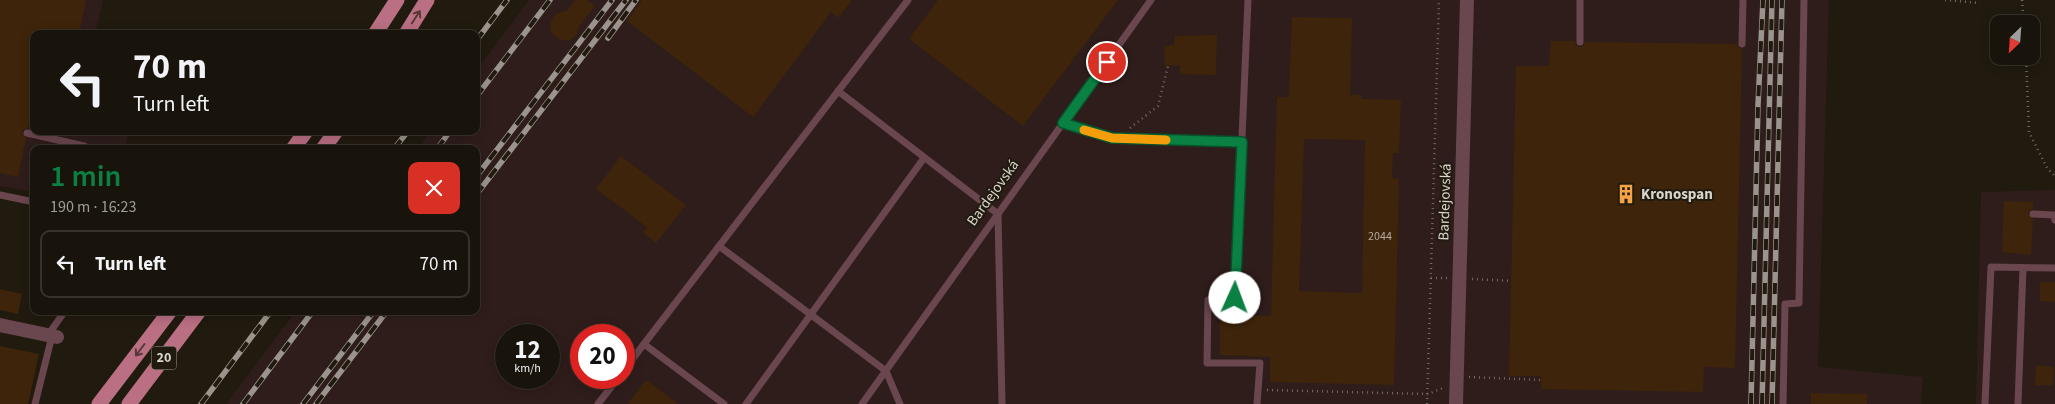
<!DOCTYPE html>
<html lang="en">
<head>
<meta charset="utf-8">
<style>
	body { margin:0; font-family:"Source Sans 3",sans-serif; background:#262119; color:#f1f3f6; height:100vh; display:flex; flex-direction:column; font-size:19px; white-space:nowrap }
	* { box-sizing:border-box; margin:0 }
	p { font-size:16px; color:#9f9e9d }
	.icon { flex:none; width:28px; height:28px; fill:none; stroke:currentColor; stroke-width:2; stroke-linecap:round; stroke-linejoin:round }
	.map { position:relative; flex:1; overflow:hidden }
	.panel { position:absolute; left:30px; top:145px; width:450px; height:170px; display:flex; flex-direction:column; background:#19140b; border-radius:10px; box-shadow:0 2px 12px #0003,0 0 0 1px #37332c }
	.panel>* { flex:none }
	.guide { position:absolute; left:30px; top:30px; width:450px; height:105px; border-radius:10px; box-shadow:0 2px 12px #0003,0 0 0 1px #37332c; background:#19140b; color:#f1f3f6; overflow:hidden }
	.needle { width:32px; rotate:205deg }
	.controls { position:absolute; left:1990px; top:15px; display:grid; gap:10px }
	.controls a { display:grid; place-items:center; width:50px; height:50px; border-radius:10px; background:#19140b; box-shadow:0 2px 12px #0003,0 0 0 1px #37332c; font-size:25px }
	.speed { position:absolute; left:495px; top:324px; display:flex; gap:10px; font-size:25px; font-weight:700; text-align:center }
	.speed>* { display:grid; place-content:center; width:65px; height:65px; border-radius:50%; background:#19140b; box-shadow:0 2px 12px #0003,0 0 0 1px #37332c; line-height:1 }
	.speed small { font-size:12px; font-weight:400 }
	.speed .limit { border:8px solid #d22; background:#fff; color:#111 }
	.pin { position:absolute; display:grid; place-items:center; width:42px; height:42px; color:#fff; margin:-21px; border:2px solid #fff; border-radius:50%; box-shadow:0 1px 5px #0007 }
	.me { position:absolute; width:55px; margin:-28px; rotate:2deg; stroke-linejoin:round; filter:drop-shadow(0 0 4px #0008) }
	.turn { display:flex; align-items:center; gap:18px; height:105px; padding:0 20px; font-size:22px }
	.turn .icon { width:65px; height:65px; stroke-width:2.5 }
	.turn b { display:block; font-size:35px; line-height:42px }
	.round { display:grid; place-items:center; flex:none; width:52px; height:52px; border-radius:10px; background:#262119 }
	.summary { display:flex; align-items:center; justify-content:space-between; height:85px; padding:0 20px }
	h1 { font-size:30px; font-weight:600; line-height:38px; color:#0b8043 }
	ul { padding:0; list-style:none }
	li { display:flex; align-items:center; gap:15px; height:68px; margin:0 10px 8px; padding:0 10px; border:2px solid #37332c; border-radius:10px }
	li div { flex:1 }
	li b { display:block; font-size:19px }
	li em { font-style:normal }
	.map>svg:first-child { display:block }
	.industrial { fill:#2f1d1b; fill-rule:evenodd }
	.building { fill:#3e240a; fill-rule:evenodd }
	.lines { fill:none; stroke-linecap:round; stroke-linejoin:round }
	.path { stroke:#706a61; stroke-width:2.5; stroke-dasharray:1 4; stroke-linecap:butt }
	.lane { stroke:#6a464f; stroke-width:7 }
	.street { stroke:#6a464f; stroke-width:14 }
	.primary { stroke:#ba6f83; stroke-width:15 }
	.rail-casing { stroke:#9a948c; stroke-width:5.5 }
	.rail { stroke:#211a0f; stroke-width:4; stroke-dasharray:11; stroke-linecap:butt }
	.oneway { stroke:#573838 }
	.route-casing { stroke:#07532c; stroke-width:12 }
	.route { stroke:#0b8043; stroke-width:9 }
	.slow { stroke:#f59e0b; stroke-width:9 }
	.labels { text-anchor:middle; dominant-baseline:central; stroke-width:4; stroke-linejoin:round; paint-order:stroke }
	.number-label { font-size:12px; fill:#b2a89c }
	.shield { fill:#211a0f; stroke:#a29c94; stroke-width:1 }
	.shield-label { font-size:14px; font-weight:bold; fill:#d9d4cd }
	.street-label { font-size:15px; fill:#d9d4cd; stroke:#211a0f }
	.poi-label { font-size:15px; font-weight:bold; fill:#d9d4cd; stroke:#211a0f; text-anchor:start }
</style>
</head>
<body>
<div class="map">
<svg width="2055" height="404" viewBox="0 0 2055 404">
	<rect width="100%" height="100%" fill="#211a0f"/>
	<g class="industrial">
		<polygon points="0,0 103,0 95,34 34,34 34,131 129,131 125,149 34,149 34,192 0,186"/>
		<path d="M 529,0 L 1829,0 L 1818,367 L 1923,377 L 1921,404 L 226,404 L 296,311 L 476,311 L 476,149 L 418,149 L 431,131 L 476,131 L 476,71 ZM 506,335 L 549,335 L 549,378 L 506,378 ZM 581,335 L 624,335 L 624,378 L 581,378 Z"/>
		<polygon points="2055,190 2055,404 1976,404 1981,192"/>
	</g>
	<g class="building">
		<polygon points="0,0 86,0 79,34 34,34 34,102 28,128 23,129 22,132 26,138 18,177 0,173"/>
		<polygon points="575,0 587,0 595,6 579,26 577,35 570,40 561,40 553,35 551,31 551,22 556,14 568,10"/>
		<polygon points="642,0 852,0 838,18 831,12 753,117 627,21"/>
		<polygon points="938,0 1118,0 1023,126 909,39"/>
		<path d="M 1292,17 L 1352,18 L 1350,95 L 1361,95 L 1361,99 L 1401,100 L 1399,153 L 1393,153 L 1392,178 L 1399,179 L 1394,385 L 1270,382 L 1270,357 L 1220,355 L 1220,315 L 1271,316 L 1277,97 L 1289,97 ZM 1304,139 L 1365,140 L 1362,293 L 1299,291 Z"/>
		<polygon points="1217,35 1216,75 1180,74 1180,65 1165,66 1164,46 1174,45 1175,36"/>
		<polygon points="1551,41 1575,41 1576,45 1580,47 1583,46 1585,42 1737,44 1739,48 1742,49 1735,368 1704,367 1703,392 1541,389 1541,376 1509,376 1516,66 1549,66"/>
		<polygon points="621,156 686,205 656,243 643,232 647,227 596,189"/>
		<polygon points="2004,201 2033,202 2033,209 2029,211 2028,214 2033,219 2031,255 2002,252"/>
		<polygon points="2040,282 2055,282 2055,302 2040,301"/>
		<polygon points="0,289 22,294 18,314 0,310"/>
		<polygon points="0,346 39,354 28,404 0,404"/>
		<polygon points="2036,365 2054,367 2053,385 2035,385"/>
		<polygon points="646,380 678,404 628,404"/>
		<polygon points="1811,393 1867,394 1867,404 1811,404"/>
	</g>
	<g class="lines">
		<g class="path">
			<polyline points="1945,0 1980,3"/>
			<polyline points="2022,0 2024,24"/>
			<polyline points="2026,56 2029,132 2047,168 2055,176"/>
			<polyline points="1130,128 1158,106 1168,66"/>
			<polyline points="1431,278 1447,278"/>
			<polyline points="1472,279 1511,281"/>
			<polyline points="1469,377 1541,380"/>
			<polyline points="1267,390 1428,394 1443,388"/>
			<polyline points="1427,404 1439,0"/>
		</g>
		<g class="lane">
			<polyline points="1248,0 1235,298 1208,300 1207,363 1260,363 1257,404"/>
			<polyline points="1580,0 1580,42"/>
			<polyline points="1742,44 1743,0"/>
			<polyline points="838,91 998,214 1002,404"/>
			<polyline points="1063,123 1112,138 1242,142"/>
			<polyline points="27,133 84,146 83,149"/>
			<polyline points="0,195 34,202"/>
			<polyline points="2033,214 2054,215 2055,220"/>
			<polyline points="719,246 886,371 900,404"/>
			<polyline points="48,335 65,311"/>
			<polyline points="644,344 724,404"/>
			<polyline points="624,370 908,0"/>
			<polyline points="35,404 52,336"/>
			<polyline points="598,404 618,378"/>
			<polyline points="746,404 924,158"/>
			<polyline points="862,404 1151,0"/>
			<polyline points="1783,404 1785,304 1799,303 1804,0"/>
			<polyline points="1985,404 1991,267 2055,268"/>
			<polyline points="2018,404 2023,268"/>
		</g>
		<g class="street">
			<polyline points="0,325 57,337"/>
			<polyline points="1456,404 1467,0"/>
		</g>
		<g class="primary">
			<polyline points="375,34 397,0"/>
			<polyline points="406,34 427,0"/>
			<polyline points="293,149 306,131"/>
			<polyline points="323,149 336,131"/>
			<polyline points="99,404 170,311"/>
			<polyline points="129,404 199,311"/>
		</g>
		<defs>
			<g id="rail">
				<polyline points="608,38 636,0"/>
				<polyline points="476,41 507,0"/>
				<polyline points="476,97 550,0"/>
				<polyline points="394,149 408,131"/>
				<polyline points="437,149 450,131"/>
				<polyline points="476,177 612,0"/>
				<polyline points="476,195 626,0"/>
				<polyline points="201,404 271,311"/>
				<polyline points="243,404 313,311"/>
				<polyline points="303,404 374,311"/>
				<polyline points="316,404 387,311"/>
				<polyline points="1751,404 1758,105 1763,0"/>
				<polyline points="1762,404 1772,0"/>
				<polyline points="1772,404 1782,0"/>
			</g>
		</defs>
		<use href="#rail" class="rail-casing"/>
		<use href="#rail" class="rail"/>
	</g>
	<defs><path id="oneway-shaft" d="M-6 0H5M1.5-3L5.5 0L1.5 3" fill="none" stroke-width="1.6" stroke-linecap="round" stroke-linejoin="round" transform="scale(1.25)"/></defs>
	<g class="oneway">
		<use href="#oneway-shaft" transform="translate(416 17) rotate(-57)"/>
		<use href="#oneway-shaft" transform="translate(140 350) rotate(127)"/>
	</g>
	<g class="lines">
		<defs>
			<polyline id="route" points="1107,62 1063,123 1112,138 1242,142 1235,298"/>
		</defs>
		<use href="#route" class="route-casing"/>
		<use href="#route" class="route"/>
		<polyline class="slow" points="1084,130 1112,138 1166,140"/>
	</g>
	<defs>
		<symbol id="building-bare" viewBox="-9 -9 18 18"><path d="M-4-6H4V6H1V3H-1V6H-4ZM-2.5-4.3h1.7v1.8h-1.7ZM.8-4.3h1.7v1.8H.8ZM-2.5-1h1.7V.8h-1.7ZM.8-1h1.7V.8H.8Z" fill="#f6a247" stroke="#211a0f" stroke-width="2.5" paint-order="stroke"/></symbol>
	</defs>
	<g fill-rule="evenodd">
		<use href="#building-bare" x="1612" y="180" width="28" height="28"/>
	</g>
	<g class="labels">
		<g class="number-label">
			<text x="1380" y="236">2044</text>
		</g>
		<rect class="shield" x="151.5" y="346.5" width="25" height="23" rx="4"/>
		<g class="shield-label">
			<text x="164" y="358">20</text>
		</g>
		<g class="street-label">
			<text transform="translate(993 193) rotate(-54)">Bardejovská</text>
			<text transform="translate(1445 202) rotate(-88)">Bardejovská</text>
		</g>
		<g class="poi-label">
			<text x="1641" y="194">Kronospan</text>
		</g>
	</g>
</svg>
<div class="controls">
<a><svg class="needle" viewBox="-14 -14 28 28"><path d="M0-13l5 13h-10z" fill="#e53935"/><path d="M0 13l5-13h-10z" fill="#9f9e9d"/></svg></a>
</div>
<div class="speed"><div>12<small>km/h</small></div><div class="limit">20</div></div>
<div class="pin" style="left:1107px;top:62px;background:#d93025"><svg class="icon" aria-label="arrive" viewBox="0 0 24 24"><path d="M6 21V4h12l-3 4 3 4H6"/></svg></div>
<svg class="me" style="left:1235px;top:298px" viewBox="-20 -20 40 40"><circle r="19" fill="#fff"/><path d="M0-13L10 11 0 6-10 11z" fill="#0b8043"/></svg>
<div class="guide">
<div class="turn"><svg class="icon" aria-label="left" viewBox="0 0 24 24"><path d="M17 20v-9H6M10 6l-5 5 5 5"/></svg><div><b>70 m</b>Turn left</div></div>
</div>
<section class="panel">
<div class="summary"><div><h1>1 min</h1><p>190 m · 16:23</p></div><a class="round" style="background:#d93025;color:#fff"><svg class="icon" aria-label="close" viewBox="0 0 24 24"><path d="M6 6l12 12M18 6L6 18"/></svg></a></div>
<ul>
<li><svg class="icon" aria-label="left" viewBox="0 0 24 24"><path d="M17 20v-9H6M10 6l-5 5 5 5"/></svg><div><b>Turn left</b></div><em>70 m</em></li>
</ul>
</section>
</div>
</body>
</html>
